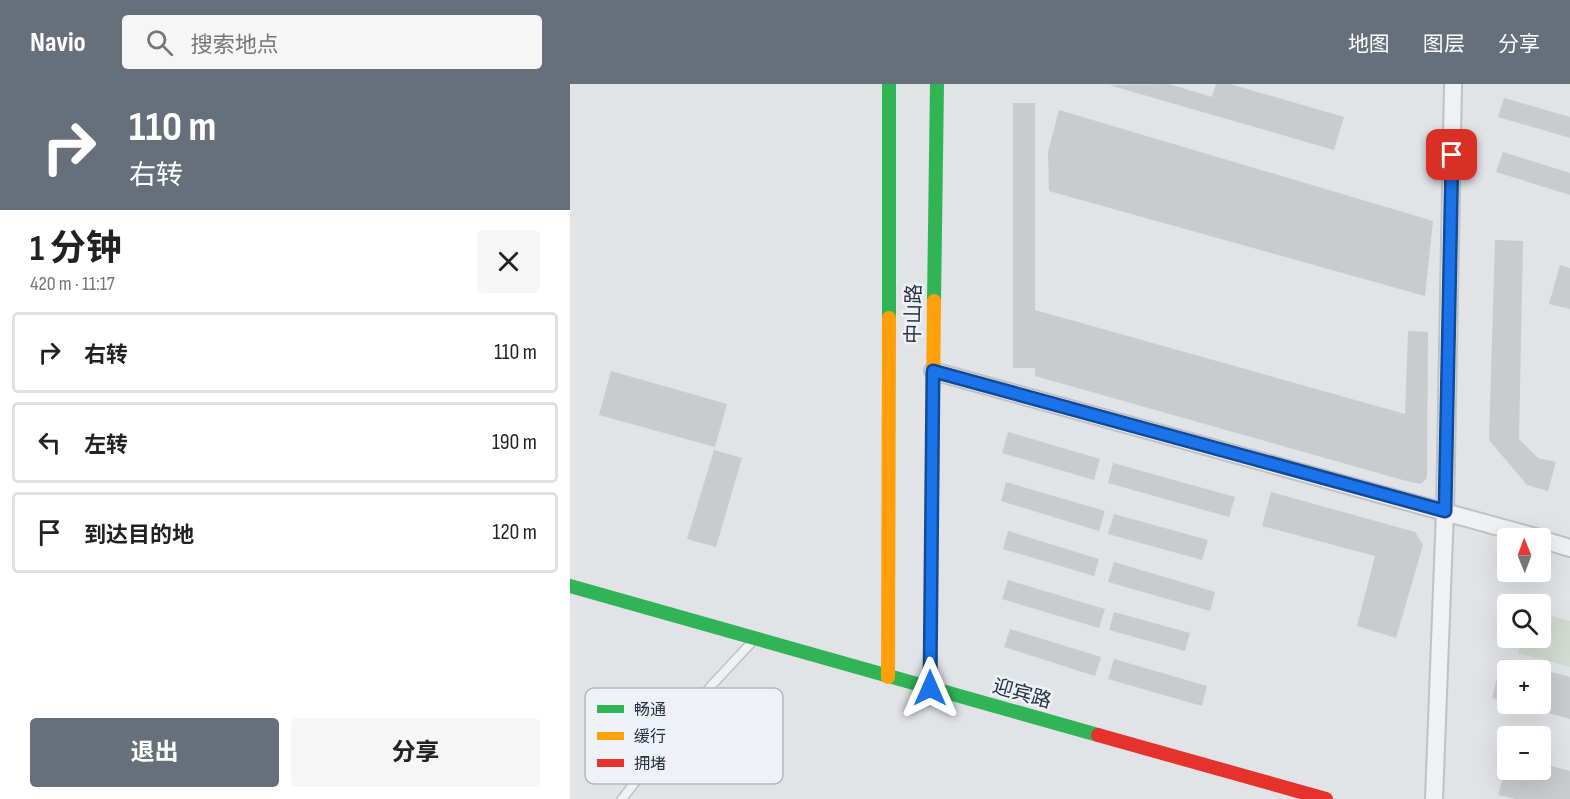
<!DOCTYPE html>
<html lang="zh">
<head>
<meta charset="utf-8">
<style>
	body { margin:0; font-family:"Sofia Sans Condensed","Noto Sans SC",sans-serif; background:#f6f6f6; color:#222; height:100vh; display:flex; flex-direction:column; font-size:22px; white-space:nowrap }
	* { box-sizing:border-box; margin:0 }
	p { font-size:20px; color:#767676 }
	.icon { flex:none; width:33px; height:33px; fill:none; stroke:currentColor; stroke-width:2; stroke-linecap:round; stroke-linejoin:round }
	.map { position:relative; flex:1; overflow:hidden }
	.panel { display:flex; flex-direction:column; background:#fff; width:570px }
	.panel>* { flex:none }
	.banner { background:#676f7b; color:#fff; overflow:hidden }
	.needle { width:39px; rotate:359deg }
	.tools { position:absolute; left:927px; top:444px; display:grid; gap:12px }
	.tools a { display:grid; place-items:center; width:54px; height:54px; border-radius:6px; background:#fff; box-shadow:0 6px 24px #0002; font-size:30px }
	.pin { position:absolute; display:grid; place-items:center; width:51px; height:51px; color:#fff; margin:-26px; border-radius:12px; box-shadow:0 3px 9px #0006 }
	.me { position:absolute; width:66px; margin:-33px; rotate:0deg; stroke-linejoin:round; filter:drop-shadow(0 0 4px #0008) }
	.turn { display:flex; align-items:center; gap:21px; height:126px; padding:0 30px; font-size:27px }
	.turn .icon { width:78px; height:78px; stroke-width:2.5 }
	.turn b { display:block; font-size:42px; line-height:51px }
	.round { display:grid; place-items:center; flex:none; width:63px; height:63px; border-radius:6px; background:#f6f6f6 }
	.headline { display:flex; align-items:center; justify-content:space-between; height:102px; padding:0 30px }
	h1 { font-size:36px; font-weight:700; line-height:45px }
	.cta { display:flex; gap:12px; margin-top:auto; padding:12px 30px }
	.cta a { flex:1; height:69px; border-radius:6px; background:#676f7b; color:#fff; font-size:24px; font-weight:700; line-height:69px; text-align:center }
	.cta a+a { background:#f6f6f6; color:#222 }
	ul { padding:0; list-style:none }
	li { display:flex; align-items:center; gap:18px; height:81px; margin:0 12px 9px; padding:0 18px; border:3px solid #e0e0e0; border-radius:6px }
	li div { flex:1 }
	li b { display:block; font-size:22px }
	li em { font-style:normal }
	header { display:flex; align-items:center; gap:36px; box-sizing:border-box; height:84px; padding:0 30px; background:#676f7b; color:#fff }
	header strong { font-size:28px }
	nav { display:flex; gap:33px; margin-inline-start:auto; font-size:21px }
	.search { width:420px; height:54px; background:#f6f6f6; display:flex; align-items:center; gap:15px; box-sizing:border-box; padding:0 21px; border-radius:6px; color:#767676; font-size:22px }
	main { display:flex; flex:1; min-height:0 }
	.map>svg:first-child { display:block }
	.green { fill:#d2dad1 }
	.building { fill:#c9cbce }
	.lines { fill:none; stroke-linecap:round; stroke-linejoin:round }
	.lane-casing { stroke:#bfc1c4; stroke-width:11 }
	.street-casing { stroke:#bfc1c4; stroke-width:20 }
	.lane { stroke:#f0f1f3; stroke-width:8 }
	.street { stroke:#f0f1f3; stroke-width:16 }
	.fast { stroke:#30b455; stroke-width:14 }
	.slow { stroke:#ff9f0a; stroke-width:14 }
	.jam { stroke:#e5322d; stroke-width:14 }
	.route-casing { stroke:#114b97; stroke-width:15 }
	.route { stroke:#1a73e8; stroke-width:10 }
	.labels { text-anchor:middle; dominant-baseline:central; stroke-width:5; stroke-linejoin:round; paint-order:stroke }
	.street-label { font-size:20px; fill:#263141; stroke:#eef2f6 }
	.key { fill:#eef2f6; stroke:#b2b8c0; stroke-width:1.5 }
	.key-label { font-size:16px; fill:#263141 }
</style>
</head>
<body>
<header>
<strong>Navio</strong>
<div class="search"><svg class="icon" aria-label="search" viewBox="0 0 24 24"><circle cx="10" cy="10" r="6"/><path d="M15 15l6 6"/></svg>搜索地点</div>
<nav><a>地图</a><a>图层</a><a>分享</a></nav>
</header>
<main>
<section class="panel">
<div class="banner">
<div class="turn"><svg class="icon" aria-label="right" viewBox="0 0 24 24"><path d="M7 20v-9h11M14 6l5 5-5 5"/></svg><div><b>110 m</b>右转</div></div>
</div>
<div class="headline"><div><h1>1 分钟</h1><p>420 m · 11:17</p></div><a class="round"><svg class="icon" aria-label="close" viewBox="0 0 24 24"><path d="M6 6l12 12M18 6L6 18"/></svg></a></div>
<ul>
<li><svg class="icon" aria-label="right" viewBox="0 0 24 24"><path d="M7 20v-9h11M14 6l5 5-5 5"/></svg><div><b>右转</b></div><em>110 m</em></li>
<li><svg class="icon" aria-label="left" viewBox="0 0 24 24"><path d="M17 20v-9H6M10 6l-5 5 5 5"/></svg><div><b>左转</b></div><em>190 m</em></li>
<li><svg class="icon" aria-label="arrive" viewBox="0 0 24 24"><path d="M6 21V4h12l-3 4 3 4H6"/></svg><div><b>到达目的地</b></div><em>120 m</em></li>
</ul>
<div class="cta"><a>退出</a><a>分享</a></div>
</section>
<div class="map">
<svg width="1000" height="715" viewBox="0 0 1000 715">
	<rect width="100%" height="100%" fill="#e1e3e6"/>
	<polygon class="green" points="971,529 1000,537 1000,583 948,569 953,554 970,554"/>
	<g class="building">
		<polygon points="599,0 642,13 646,0 660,0 774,33 764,66 539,1"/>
		<polygon points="934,14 1000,33 1000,54 928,33"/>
		<polygon points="443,19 465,19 465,226 835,330 838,247 858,248 857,394 851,400 840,398 465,292 465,284 443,284"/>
		<polygon points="489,26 863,137 855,212 479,107 478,68"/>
		<polygon points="933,68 1000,89 1000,111 926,88"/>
		<polygon points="925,156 953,157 949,355 968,374 986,378 978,407 957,401 919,356"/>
		<polygon points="990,181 1000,184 1000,225 979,220"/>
		<polygon points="41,287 157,320 145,363 29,331"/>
		<polygon points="438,348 530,375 524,396 432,369"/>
		<polygon points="144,366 172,374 146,463 117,455"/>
		<polygon points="543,379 665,413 659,433 538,399"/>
		<polygon points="436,398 535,427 529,447 431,417"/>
		<polygon points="701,408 845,448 853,461 826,554 787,542 805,472 692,442"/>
		<polygon points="544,430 638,456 632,476 538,450"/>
		<polygon points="438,447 529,475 524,492 433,465"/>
		<polygon points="544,478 645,508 640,527 538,498"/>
		<polygon points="438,496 535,525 529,544 432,515"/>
		<polygon points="544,528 620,549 615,567 539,546"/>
		<polygon points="440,545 531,573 525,592 434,563"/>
		<polygon points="544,575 637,602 632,622 538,595"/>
		<polygon points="932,575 1000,593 1000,635 946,620 970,620 970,586 938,586 938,618 922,614"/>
		<polygon points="937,678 938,686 970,686 970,679 1000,687 1000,715 945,715 928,711"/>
	</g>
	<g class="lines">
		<defs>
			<polyline id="lane" points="52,715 141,602 182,558"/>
			<g id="street">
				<polyline points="363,287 969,454"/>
				<polyline points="970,455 1000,464"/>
				<polyline points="864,715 875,427 883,0"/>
			</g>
		</defs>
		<use href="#lane" class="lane-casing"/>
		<use href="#street" class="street-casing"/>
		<use href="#lane" class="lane"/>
		<use href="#street" class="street"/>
		<g class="fast">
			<polyline points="364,217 367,0"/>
			<polyline points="319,234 319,0"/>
			<polyline points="0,502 528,651"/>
		</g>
		<g class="slow">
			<polyline points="318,593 319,234"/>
			<polyline points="360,604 364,217"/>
		</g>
		<polyline class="jam" points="528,651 756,715"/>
	</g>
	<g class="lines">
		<defs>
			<polyline id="route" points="360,604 363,287 875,427 882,71"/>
		</defs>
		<use href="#route" class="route-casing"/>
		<use href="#route" class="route"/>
	</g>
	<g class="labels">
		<g class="street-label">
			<text transform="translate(344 230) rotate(-89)">中山路</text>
			<text transform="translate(452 610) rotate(16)">迎宾路</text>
		</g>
	</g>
	<rect x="15" y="604" width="198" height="96" rx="9" class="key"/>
	<rect x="27" y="621" width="27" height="8" fill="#30b455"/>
	<rect x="27" y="648" width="27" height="8" fill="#ff9f0a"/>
	<rect x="27" y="675" width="27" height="8" fill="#e5322d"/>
	<g class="key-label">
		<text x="64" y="631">畅通</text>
		<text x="64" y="658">缓行</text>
		<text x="64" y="685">拥堵</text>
	</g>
</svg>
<div class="tools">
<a><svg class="needle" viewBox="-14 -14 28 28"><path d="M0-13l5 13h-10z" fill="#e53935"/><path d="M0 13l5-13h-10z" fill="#767676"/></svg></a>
<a><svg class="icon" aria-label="search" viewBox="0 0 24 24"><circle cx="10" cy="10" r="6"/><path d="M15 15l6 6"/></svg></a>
<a>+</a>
<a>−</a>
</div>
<div class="pin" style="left:882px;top:71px;background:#d93025"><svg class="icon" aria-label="arrive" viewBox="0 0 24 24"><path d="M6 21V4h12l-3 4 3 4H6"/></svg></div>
<svg class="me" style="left:360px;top:604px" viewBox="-20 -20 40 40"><path d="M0-17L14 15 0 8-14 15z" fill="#1a73e8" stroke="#fff" stroke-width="4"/></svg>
</div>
</main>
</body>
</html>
